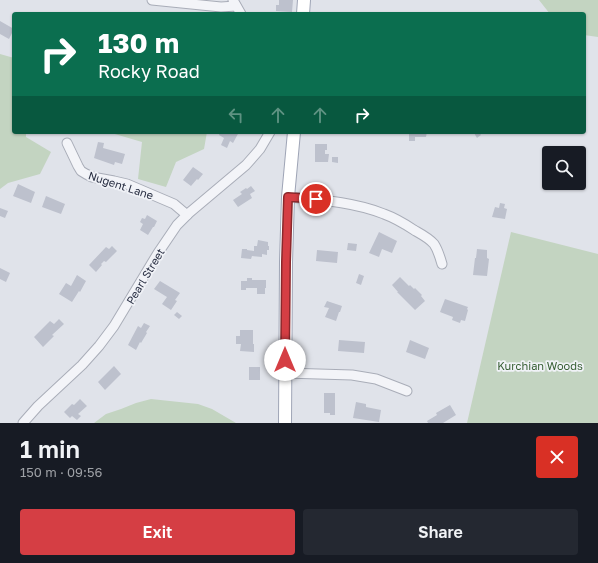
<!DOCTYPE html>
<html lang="en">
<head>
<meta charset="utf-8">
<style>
	body { margin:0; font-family:"Golos Text",sans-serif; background:#242831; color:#f1f3f6; height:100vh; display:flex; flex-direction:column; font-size:15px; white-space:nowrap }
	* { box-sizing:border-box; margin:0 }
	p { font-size:13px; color:#9ea1a6 }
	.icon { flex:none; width:22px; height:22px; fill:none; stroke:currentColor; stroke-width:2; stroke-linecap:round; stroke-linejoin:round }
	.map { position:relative; height:423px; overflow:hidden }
	.panel { display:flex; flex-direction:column; background:#171b24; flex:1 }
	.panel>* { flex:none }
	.top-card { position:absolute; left:12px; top:12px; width:574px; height:122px; border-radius:4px; box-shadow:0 1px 3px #0004; background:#0b6e4f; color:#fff; overflow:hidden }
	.buttons { position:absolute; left:542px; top:146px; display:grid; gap:8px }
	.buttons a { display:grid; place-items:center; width:44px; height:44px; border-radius:4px; background:#171b24; box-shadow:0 1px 3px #0004; font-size:20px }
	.pin { position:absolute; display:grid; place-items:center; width:34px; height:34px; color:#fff; margin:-17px; border:2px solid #fff; border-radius:50%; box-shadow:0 1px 4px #0007 }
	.me { position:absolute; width:44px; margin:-22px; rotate:0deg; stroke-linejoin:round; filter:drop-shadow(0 0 3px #0008) }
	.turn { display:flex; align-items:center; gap:14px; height:84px; padding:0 20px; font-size:18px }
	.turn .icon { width:52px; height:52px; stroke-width:2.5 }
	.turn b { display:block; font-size:28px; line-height:34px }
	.lanes { display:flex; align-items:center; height:38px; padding:0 20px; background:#0003; justify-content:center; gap:20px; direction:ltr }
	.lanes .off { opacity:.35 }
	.round { display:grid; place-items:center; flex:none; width:42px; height:42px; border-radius:4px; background:#242831 }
	.overview { display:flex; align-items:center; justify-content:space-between; height:68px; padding:0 20px }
	h1 { font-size:24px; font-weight:600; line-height:30px }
	.button { display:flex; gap:8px; margin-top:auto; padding:8px 20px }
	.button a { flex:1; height:46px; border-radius:4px; background:#d53e44; color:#fff; font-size:16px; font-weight:600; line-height:46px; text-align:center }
	.button a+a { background:#242831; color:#f1f3f6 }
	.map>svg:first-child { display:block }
	.green { fill:#c3d4c1 }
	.building { fill:#bdc1cd }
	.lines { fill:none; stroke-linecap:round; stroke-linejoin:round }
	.minor-casing { stroke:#a9adb8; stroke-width:11 }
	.major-casing { stroke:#9fa5b6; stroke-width:14 }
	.minor { stroke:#f3f4f8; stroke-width:9 }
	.major { stroke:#fff; stroke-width:12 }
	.route-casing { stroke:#8a282c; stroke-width:10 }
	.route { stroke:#d53e44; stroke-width:7 }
	.labels { text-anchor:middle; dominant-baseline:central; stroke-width:3.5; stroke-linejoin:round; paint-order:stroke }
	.street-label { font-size:11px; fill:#282e42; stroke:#f0f2f7 }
	.park-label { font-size:11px; fill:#375f34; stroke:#f0f2f7 }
</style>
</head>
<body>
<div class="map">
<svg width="598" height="423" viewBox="0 0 598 423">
	<rect width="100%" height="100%" fill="#e0e3ea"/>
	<g class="green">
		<polygon points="539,0 598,0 598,37 584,35 584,14 550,14"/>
		<polygon points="0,54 14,58 14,132 26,132 26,137 51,152 40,174 8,183 0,189"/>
		<polygon points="108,132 207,132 204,149 176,162 166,187 138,179 142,142"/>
		<polygon points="511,232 598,254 598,423 467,423"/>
		<polygon points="151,399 198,404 212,409 236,423 94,423 106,414 121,409 136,403"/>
	</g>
	<g class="building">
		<polygon points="279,0 293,0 292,12 276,11 276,5 279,5"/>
		<polygon points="0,21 14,29 9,39 0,34"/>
		<polygon points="220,132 239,132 233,143 230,141 227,148 221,145 224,138 219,135"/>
		<polygon points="409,132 427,132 426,137 415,137 415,141 409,141"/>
		<polygon points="475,132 479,132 481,135 477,138 474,133"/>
		<polygon points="98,142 104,143 103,148 125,154 122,164 115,162 114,165 94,158"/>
		<polygon points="315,144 327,144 327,150 325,150 325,154 329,154 328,162 315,162"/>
		<polygon points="332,157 338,157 338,163 332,162"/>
		<polygon points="193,167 203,174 198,180 197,179 191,186 183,180"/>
		<polygon points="18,184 35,192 31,203 13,196"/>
		<polygon points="251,186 255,191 250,194 252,198 238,207 233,200 242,194 240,192 246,188 247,189"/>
		<polygon points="46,196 65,204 61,214 42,207"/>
		<polygon points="500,203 505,204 504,208 507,209 505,219 492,217 495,207 499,208"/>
		<polygon points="0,208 8,211 5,218 0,216"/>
		<polygon points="147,215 157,221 154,227 153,227 148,235 140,230 143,224 140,222 142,218 145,219"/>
		<polygon points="379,232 397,241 392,253 382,249 379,257 369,253"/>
		<polygon points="258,240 268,242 268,246 269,246 269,250 267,250 267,255 262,254 262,257 252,256 251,259 241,258 242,249 247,249 247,250 254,251 254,246 257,246"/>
		<polygon points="348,243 357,244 356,251 347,250"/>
		<polygon points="112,246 117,251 106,262 104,261 101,264 102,265 96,272 89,265 106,247 109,249"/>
		<polygon points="477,249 487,250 487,258 489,259 487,276 473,275 475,258 476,258"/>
		<polygon points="317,250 338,252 337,263 316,261"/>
		<polygon points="0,268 10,273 6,282 0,279"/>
		<polygon points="359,274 364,276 361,285 356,283"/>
		<polygon points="77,275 86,281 80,292 79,291 72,302 59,294 66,283 71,286"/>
		<polygon points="400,277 409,286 410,285 414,289 415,288 422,295 421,296 425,301 415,310 397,292 398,292 392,285"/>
		<polygon points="247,278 252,278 252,280 266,280 266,288 265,288 265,294 257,294 257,288 246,288 246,290 241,290 241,281 247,281"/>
		<polygon points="160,281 180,293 175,300 177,301 171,310 162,304 167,297 154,289"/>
		<polygon points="445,299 468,307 467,309 468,310 465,321 461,320 460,323 452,320 453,317 440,312"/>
		<polygon points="327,301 342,306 340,312 339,312 336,321 325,317 329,308 324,307"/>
		<polygon points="177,312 182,316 179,319 174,315"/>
		<polygon points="59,319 64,324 52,335 54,336 43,347 34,337 50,321 54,324"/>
		<polygon points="144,323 150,326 146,332 147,333 141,343 140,342 136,350 128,345 138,326 141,328"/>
		<polygon points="240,330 253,330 253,344 254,344 254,352 240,351 241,344 236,344 236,336 240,336"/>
		<polygon points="339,340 365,342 364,353 338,351"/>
		<polygon points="410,340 429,348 425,359 406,352"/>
		<polygon points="114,366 121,374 105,390 98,382"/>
		<rect x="249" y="367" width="11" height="13"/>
		<polygon points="324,393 335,393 335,415 330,415 330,413 324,413"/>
		<polygon points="80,399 87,406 78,414 81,416 77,420 72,416 70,418 64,412 72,404 74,405"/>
		<polygon points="356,402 366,404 366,407 381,410 379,422 353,418"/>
		<polygon points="450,405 456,415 443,423 428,423 427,421 437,415 436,413"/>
	</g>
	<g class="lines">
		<defs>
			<g id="minor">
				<polyline points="152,0 221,7 236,6"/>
				<polyline points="233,0 241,14"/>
				<polyline points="67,143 78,166 81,171 86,174 92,177 114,181 127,184 174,204 187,215"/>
				<path d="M 288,197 C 321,200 354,202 384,214 C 395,218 405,224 414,230 C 421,234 429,238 434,244 C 438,250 440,257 442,264"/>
				<polyline points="285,373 352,375 376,379 407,391"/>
				<polyline points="23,423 38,406 82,365 99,346 114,326 158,253 177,225 189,213 246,165 260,149 270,132"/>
			</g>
			<g id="major">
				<polyline points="303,14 304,0"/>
				<polyline points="285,423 286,262 288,197 294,132"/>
			</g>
		</defs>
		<use href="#minor" class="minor-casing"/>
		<use href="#major" class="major-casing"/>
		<use href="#minor" class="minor"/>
		<use href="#major" class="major"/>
	</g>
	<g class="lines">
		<defs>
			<polyline id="route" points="285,360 286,262 288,197 316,199"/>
		</defs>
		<use href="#route" class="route-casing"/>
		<use href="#route" class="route"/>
	</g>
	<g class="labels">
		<g class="street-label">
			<text transform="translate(121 185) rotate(18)">Nugent Lane</text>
			<text transform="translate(145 276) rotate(-59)">Pearl Street</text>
		</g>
		<g class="park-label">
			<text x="540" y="365">Kurchian Woods</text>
		</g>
	</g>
</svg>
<div class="buttons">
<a><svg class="icon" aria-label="search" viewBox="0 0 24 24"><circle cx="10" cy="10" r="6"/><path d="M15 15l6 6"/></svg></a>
</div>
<div class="pin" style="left:316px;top:199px;background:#d93025"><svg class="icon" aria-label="arrive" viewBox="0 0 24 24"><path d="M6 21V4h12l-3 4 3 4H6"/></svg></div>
<svg class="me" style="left:285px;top:360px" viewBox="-20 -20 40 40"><circle r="19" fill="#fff"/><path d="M0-13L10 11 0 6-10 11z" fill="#d53e44"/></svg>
<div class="top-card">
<div class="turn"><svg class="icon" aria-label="right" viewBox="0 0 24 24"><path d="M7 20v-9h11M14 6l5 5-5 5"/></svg><div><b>130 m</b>Rocky Road</div></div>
<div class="lanes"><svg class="icon off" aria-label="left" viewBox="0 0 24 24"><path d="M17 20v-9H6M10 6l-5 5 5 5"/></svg><svg class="icon off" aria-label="ahead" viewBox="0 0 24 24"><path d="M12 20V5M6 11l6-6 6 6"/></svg><svg class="icon off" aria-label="ahead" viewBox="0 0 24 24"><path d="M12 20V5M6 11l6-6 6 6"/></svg><svg class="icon" aria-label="right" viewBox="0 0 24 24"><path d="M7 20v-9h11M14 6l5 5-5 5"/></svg></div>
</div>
</div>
<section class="panel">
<div class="overview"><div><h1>1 min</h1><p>150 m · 09:56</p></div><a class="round" style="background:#d93025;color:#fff"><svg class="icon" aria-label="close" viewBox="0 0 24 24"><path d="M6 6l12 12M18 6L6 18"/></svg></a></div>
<div class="button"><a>Exit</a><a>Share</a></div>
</section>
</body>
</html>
